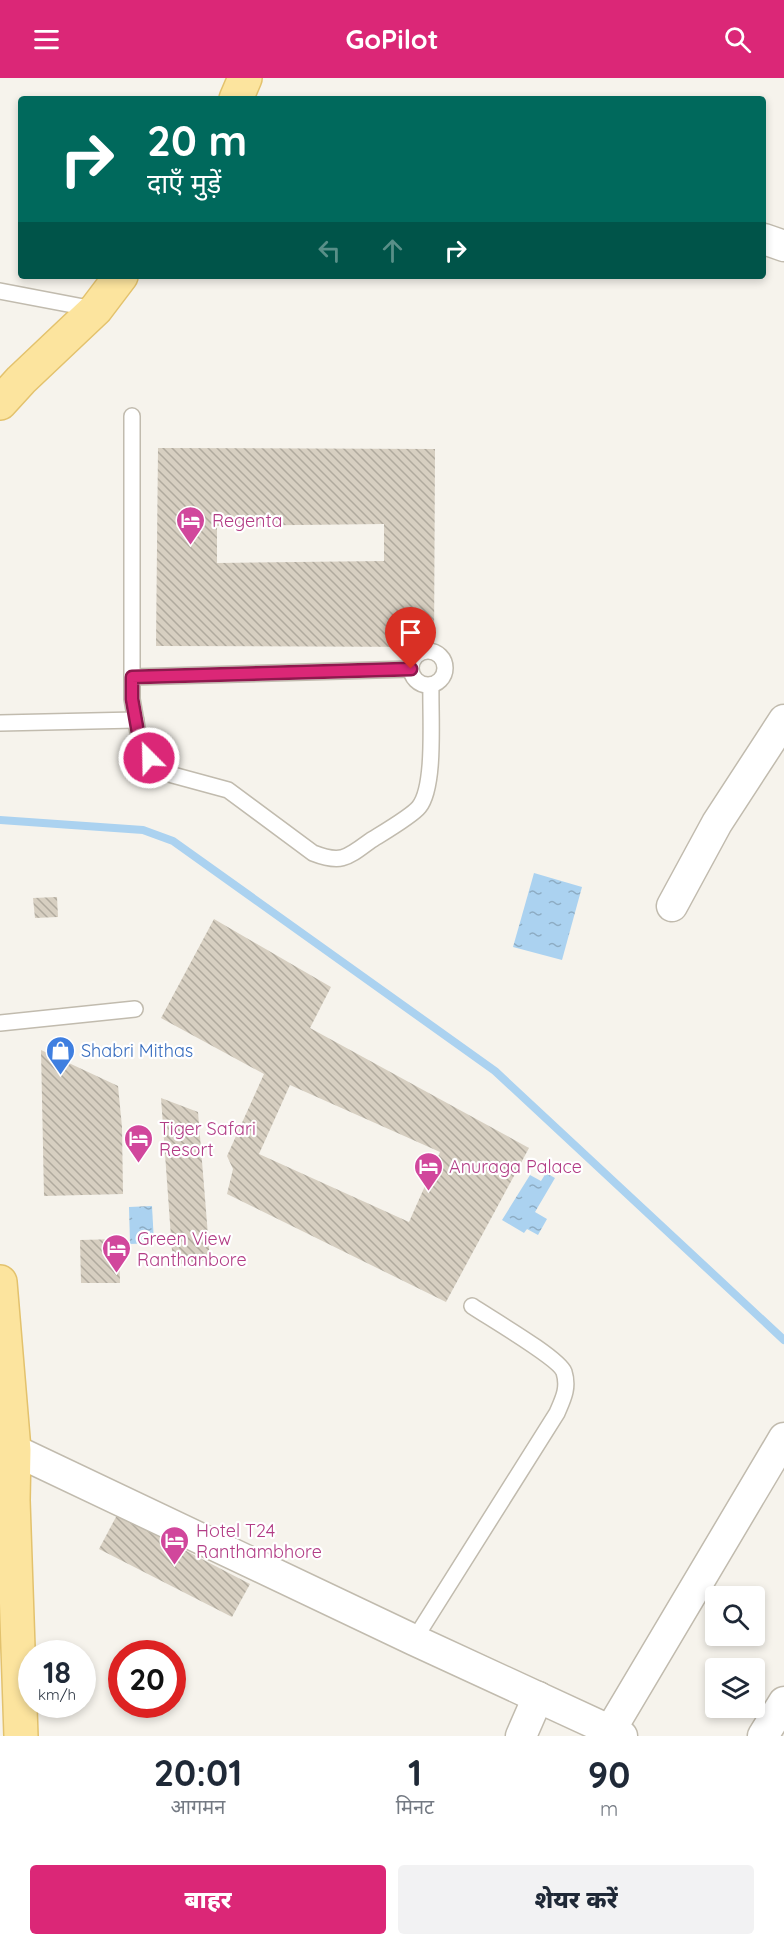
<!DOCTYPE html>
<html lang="hi">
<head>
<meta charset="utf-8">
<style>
	body { margin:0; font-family:Quicksand,"Noto Sans Devanagari",sans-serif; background:#f2f2f3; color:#1f2937; height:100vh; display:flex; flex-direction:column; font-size:22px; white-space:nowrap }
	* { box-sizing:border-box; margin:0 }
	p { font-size:20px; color:#747a83 }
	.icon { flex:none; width:33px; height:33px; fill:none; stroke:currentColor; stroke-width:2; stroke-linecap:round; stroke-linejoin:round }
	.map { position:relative; height:1658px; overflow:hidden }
	.panel { display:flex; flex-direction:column; background:#fff; flex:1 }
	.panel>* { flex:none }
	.guide { position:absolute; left:18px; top:18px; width:748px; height:183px; border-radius:6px; box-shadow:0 3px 9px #0003; background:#00695c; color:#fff; overflow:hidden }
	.controls { position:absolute; left:705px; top:1508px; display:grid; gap:12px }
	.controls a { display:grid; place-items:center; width:60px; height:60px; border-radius:6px; background:#fff; box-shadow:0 3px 9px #0003; font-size:30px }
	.speed { position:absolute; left:18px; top:1562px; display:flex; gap:12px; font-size:30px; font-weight:700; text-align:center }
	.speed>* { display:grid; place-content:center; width:78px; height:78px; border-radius:50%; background:#fff; box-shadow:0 3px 9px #0003; line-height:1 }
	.speed small { font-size:15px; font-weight:400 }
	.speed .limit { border:9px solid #d22; background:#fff; color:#111 }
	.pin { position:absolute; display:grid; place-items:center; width:51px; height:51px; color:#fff; margin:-62px -26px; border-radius:50% 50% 50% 0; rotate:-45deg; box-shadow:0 0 6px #0007 }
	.pin .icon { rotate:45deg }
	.me { position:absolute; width:66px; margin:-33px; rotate:337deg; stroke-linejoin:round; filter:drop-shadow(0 0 4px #0008) }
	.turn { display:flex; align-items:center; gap:21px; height:126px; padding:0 30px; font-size:27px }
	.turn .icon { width:78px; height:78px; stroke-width:2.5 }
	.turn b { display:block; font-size:42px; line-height:51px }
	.lanes { display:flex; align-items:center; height:57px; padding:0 30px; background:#0003; justify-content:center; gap:30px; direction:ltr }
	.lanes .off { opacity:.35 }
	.eta { display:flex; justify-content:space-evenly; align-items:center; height:102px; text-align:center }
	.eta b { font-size:36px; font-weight:800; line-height:42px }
	.cta { display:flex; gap:12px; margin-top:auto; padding:12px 30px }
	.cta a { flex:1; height:69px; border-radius:6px; background:#db2777; color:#fff; font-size:24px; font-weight:800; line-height:69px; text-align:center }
	.cta a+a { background:#f2f2f3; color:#1f2937 }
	header { display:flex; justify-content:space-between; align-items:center; height:78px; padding:0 30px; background:#db2777; color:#fff; font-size:27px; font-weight:800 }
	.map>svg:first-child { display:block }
	.water { fill:url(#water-ripples) }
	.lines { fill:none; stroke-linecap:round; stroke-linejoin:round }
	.stream { stroke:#abd2f0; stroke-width:8 }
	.building { fill:url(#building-back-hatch); fill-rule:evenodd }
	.lane-casing { stroke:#c1bbae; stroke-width:18 }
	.street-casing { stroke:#c1bbae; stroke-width:33 }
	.primary-casing { stroke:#e3c26d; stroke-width:36 }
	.lane { stroke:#fff; stroke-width:15 }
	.street { stroke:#fff; stroke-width:30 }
	.primary { stroke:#fce49e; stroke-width:33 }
	.route-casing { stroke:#8e194d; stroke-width:15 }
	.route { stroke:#db2777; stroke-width:10 }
	.labels { text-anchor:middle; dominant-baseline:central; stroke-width:4.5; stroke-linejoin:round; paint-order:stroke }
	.hotel-label { font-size:18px; fill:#b23c85; stroke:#fff; text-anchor:start }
	.shop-label { font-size:18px; fill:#366cbe; stroke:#fff; text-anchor:start }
</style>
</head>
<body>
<header><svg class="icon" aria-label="menu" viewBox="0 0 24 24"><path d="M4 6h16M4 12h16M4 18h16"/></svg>GoPilot<svg class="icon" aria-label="search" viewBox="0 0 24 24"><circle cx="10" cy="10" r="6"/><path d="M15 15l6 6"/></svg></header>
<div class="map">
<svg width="784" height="1658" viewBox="0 0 784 1658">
	<defs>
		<pattern id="water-ripples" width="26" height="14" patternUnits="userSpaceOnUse" patternTransform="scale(1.5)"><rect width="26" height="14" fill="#abd2f0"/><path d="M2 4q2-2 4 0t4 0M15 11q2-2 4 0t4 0" fill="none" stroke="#8dacc3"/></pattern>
		<pattern id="building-back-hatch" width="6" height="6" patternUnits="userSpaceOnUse" patternTransform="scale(1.5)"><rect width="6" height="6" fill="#d7cfc1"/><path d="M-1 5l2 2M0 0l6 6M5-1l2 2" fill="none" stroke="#b0aa9e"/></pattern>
	</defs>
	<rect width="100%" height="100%" fill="#f6f3ec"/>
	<g class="water">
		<polygon points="534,795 582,809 562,882 513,869"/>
		<polygon points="546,1095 555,1100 535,1134 547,1141 538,1157 527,1151 524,1155 502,1142 530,1097 541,1103"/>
		<polygon points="152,1128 154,1165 130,1166 129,1129"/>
	</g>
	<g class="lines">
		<polyline class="stream" points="0,742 143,752 173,763 495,993 784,1262"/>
	</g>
	<g class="building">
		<path d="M 158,370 L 435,371 L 434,569 L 156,568 ZM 384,446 L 384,483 L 217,485 L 217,448 Z"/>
		<polygon points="57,819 58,839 35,840 33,820"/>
		<path d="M 214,841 L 331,909 L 310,950 L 529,1070 L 446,1224 L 227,1116 L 233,1091 L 227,1078 L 264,996 L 161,940 ZM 290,1007 L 440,1074 L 409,1144 L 259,1076 Z"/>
		<polygon points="41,972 118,1008 122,1049 123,1116 44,1118"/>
		<polygon points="161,1020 198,1034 210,1182 173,1187"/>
		<polygon points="119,1161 120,1205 81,1205 80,1162"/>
		<polygon points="117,1437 250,1506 232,1539 99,1471"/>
	</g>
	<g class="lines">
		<defs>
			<g id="lane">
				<polyline points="0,213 94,231"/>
				<path d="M 132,338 L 132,621 L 140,666 L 158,693 L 228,712 L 313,775 C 341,786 347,780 370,763 C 381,756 412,738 419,729 C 436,708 430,636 431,607"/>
				<circle cx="428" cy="590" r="17"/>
				<polyline points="132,599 411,591"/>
				<polyline points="0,645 136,642"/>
				<polyline points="0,945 135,931"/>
				<path d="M 414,1562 L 557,1335 C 563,1321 569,1310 564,1294 C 559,1280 488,1239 472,1228"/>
			</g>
			<g id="street">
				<polyline points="764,161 784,168"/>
				<polyline points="672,828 717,745 784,642"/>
				<polyline points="14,1372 414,1562 622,1658"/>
				<polyline points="610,1653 784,1360"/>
				<polyline points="521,1658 538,1619"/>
				<polyline points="763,1658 784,1624"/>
			</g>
			<g id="primary">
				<polyline points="236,21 245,0"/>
				<polyline points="0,325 21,302 96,231 121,198"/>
				<polyline points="0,1204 14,1372 13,1422 21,1658"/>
			</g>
		</defs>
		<use href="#lane" class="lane-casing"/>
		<use href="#street" class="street-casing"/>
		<use href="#primary" class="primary-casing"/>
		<use href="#lane" class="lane"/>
		<use href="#street" class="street"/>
		<use href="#primary" class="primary"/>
	</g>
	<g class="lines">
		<defs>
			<polyline id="route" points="149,680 140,666 132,621 132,599 411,591"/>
		</defs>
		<use href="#route" class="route-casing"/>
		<use href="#route" class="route"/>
	</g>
	<defs>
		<symbol id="hotel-pin" viewBox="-11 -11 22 30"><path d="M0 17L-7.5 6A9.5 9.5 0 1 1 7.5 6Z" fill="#d1479c" stroke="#fff"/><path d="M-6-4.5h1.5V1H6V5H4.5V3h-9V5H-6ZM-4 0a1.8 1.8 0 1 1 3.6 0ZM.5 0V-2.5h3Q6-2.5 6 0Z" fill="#fff"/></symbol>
		<symbol id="shop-pin" viewBox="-11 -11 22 30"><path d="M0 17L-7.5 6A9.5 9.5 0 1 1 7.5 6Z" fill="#3f7fe0" stroke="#fff"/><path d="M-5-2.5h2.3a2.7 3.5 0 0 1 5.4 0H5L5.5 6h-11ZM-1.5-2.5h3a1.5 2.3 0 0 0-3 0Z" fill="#fff"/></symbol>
	</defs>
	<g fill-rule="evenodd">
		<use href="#hotel-pin" x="174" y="426" width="33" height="45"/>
		<use href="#shop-pin" x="44" y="956" width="33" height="45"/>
		<use href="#hotel-pin" x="122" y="1044" width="33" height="45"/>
		<use href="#hotel-pin" x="412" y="1072" width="33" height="45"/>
		<use href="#hotel-pin" x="100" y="1154" width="33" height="45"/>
		<use href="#hotel-pin" x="158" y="1446" width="33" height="45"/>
	</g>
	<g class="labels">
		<g class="hotel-label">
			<text x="212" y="442">Regenta</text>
			<text x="159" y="1050">Tiger Safari<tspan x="159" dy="21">Resort</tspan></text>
			<text x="449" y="1088">Anuraga Palace</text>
			<text x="137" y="1160">Green View<tspan x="137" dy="21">Ranthanbore</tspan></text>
			<text x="196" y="1452">Hotel T24<tspan x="196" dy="21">Ranthambhore</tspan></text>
		</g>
		<g class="shop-label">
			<text x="81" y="972">Shabri Mithas</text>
		</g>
	</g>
</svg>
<div class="controls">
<a><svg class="icon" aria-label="search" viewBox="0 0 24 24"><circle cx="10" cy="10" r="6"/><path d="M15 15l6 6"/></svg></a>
<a><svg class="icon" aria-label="layers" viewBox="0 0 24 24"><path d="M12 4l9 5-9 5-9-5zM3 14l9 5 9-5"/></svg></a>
</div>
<div class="speed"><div>18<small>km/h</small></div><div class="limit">20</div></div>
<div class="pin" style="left:411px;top:591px;background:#d93025"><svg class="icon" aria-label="arrive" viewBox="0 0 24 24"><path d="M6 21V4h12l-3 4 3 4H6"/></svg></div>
<svg class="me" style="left:149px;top:680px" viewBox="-20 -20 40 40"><circle r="17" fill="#db2777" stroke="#fff" stroke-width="3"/><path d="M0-11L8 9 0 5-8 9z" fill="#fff"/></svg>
<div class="guide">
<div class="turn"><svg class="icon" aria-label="right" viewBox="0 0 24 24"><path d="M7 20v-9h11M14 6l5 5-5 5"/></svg><div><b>20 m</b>दाएँ मुड़ें</div></div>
<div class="lanes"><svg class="icon off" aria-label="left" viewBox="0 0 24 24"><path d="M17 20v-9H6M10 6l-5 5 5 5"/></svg><svg class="icon off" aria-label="ahead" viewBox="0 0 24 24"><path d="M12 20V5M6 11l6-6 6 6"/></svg><svg class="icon" aria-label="right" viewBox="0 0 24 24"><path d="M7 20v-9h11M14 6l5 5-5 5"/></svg></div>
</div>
</div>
<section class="panel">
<div class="eta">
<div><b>20:01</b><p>आगमन</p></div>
<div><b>1</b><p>मिनट</p></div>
<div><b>90</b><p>m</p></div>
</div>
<div class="cta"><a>बाहर</a><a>शेयर करें</a></div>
</section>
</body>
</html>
